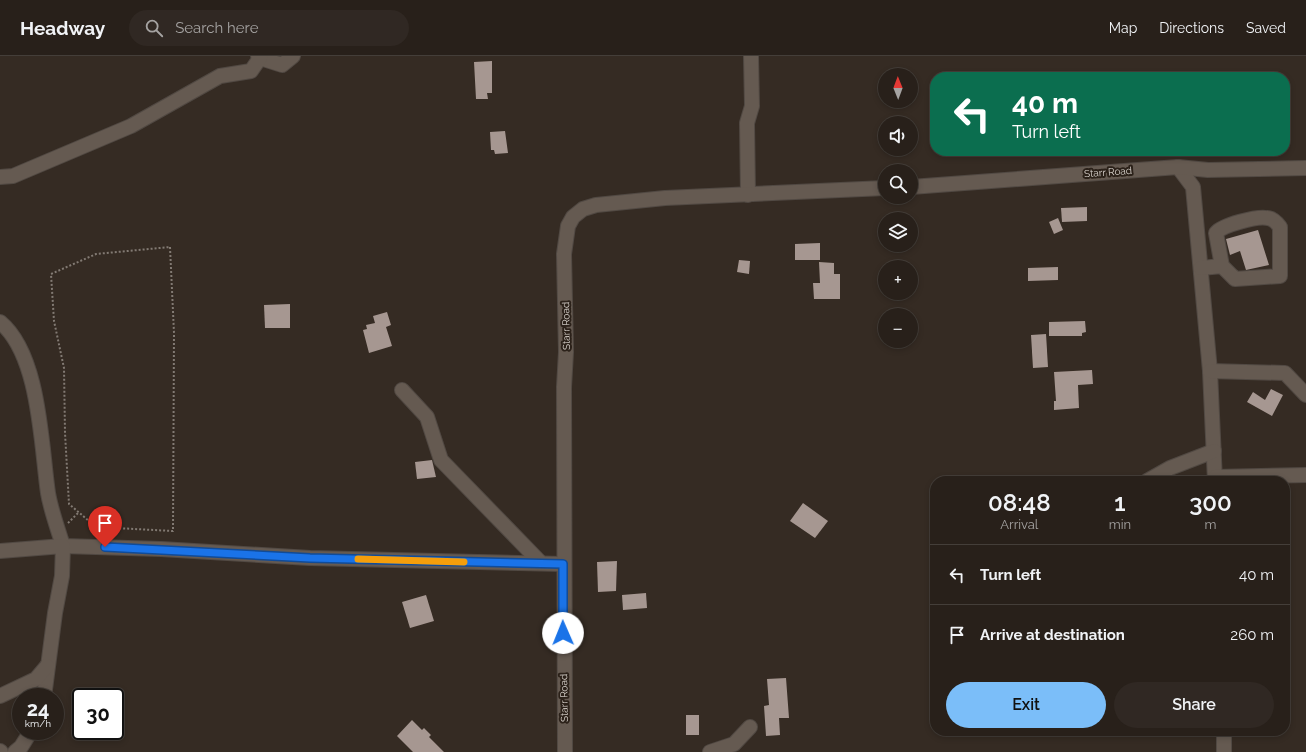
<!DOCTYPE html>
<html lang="en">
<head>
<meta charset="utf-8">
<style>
	body { margin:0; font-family:Raleway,sans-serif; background:#302823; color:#f1f3f6; height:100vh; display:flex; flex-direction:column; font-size:15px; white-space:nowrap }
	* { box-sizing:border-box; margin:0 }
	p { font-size:13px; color:#a5a3a2 }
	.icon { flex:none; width:22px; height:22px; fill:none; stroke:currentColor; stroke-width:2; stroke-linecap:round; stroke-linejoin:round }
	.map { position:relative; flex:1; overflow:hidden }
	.drawer { position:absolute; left:930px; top:420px; width:360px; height:260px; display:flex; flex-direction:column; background:#28201a; border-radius:16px; box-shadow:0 2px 6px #0003,0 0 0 1px #443e39 }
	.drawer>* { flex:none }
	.banner { position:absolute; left:930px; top:16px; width:360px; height:84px; border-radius:16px; box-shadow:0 2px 6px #0003,0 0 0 1px #443e39; background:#0b6e4f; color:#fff; overflow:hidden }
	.needle { width:26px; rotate:359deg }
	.fabs { position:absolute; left:878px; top:12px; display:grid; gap:8px }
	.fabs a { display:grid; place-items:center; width:40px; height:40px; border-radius:50%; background:#28201a; box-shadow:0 2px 6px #0003,0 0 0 1px #443e39; font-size:20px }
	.speed { position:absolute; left:12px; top:632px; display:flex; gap:8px; font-size:20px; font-weight:700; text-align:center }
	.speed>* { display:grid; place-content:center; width:52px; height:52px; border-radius:50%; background:#28201a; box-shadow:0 2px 6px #0003,0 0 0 1px #443e39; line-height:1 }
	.speed small { font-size:10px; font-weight:400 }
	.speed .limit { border:2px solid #111; border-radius:6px; background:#fff; color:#111 }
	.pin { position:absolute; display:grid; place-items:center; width:34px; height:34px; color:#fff; margin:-41px -17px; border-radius:50% 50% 50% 0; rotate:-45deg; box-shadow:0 0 4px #0007 }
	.pin .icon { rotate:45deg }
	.me { position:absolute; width:44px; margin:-22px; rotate:359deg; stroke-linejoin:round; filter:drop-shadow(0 0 3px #0008) }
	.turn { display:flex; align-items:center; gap:14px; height:84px; padding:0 16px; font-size:18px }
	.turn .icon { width:52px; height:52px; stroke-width:2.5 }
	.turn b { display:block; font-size:28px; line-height:34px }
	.eta { display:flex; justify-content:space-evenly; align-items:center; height:68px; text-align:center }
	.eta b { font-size:24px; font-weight:600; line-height:28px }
	.button { display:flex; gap:8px; margin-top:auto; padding:8px 16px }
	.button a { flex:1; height:46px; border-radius:24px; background:#7bbef9; color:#111; font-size:16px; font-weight:600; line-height:46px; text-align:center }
	.button a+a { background:#302823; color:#f1f3f6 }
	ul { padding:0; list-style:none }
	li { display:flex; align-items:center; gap:12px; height:60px; padding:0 16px; border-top:1px solid #443e39 }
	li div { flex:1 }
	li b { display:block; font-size:15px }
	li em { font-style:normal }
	header { display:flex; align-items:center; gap:24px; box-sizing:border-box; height:56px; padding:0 20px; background:#28201a; border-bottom:1px solid #443e39 }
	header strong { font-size:19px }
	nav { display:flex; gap:22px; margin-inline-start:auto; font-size:14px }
	.search { width:280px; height:36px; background:#302823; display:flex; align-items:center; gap:10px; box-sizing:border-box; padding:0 14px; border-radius:22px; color:#a5a3a2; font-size:15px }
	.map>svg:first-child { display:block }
	.building { fill:#a69791 }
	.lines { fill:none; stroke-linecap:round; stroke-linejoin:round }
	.minor-casing { stroke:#514943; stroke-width:16 }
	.path { stroke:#827a73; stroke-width:2; stroke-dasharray:2 2; stroke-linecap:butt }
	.minor { stroke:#655a51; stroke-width:14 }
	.route-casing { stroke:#114b97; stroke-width:10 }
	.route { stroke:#1a73e8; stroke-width:7 }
	.slow { stroke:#f59e0b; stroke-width:7 }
	.labels { text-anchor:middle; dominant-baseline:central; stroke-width:4; stroke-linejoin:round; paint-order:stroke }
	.street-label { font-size:10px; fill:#dbd5cf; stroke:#2b2119 }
</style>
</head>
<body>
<header>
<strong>Headway</strong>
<div class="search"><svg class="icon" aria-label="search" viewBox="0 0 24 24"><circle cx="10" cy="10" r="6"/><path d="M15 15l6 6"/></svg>Search here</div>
<nav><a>Map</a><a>Directions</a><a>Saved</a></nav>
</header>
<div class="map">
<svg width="1306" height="696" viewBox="0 0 1306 696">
	<rect width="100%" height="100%" fill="#352b23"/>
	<g class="building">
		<polygon points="492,5 492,37 487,37 488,43 476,43 474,6"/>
		<polygon points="505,75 508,97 495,98 494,94 491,94 490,76"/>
		<polygon points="1087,151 1087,165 1062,166 1061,152"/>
		<polygon points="1058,162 1063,174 1054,178 1049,166"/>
		<polygon points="1258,174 1269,209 1246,214 1240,195 1230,199 1226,183"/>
		<polygon points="820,187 820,204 795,204 795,188"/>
		<polygon points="739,204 750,205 749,218 737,216"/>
		<polygon points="819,206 834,207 834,218 840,218 840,243 814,243 813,227 820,227"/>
		<polygon points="1058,211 1058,224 1028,225 1028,212"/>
		<polygon points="290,248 290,272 265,272 264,249"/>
		<polygon points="387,256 391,269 386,271 392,290 369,297 363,274 367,273 366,269 375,267 373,260"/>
		<polygon points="1085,265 1086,276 1082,277 1082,280 1049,280 1049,266"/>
		<polygon points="1046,278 1048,311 1033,312 1031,279"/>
		<polygon points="1092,314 1093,328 1078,329 1079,352 1054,354 1054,345 1056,345 1054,316"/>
		<polygon points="1271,333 1283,339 1272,360 1247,346 1253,336 1265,344"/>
		<polygon points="432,404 436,421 417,423 415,406"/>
		<polygon points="803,447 828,465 815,482 790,465"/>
		<polygon points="617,505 616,535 598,536 597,506"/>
		<polygon points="646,537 647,552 623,554 622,539"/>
		<polygon points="426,539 434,565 410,572 402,546"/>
		<polygon points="786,622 789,662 779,662 780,679 766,680 764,650 769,649 767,623"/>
		<rect x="686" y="659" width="13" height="20"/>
		<polygon points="412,664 422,674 424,672 431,679 429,681 444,696 413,696 397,680"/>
	</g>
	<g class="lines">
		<defs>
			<g id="minor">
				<polyline points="260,2 282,9 293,0"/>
				<polyline points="1178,111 1193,131 1210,315 1215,425"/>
				<polyline points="0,121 13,120 131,70 220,20 251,15 260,2 258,0"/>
				<polyline points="911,131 1178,111 1208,114 1306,112"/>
				<polyline points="748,139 747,67 752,50 751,0"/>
				<path d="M 1201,212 L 1222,210 L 1235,223 L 1280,220 L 1280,171 C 1277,167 1273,162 1267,162 C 1257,160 1222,169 1216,177 L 1222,210"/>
				<path d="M 0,266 C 40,299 41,389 48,437 C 51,455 58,473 63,490 L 161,493 L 310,502 L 563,508"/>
				<polyline points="1210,315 1285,317 1306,339"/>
				<polyline points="402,334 427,361 441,404 541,507"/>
				<polyline points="1215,421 1306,419"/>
				<polyline points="1147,425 1170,412 1214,395"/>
				<polyline points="0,495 63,490 62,520 55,557 44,641"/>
				<polyline points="0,640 36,623 47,610"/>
				<polyline points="1224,675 1224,696"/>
				<polyline points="0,695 1,696"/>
				<polyline points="15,696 21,691 31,675"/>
				<polyline points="565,696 564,331 566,296 564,198 568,170 573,161 583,153 596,149 665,142 885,132"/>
				<polyline points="710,696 734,688 750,671"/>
			</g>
		</defs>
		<use href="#minor" class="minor-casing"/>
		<g class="path">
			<polygon points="170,191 174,277 173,475 96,471 69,448 65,377 64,312 54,265 51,218 96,198"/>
			<polyline points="68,467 79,456"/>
		</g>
		<use href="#minor" class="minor"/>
	</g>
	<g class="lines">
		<defs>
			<polyline id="route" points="105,491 310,502 563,508 563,577"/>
		</defs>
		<use href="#route" class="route-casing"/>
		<use href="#route" class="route"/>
		<polyline class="slow" points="358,503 464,506"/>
	</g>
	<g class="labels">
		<g class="street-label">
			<text transform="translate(1108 116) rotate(-4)">Starr Road</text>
			<text transform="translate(566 270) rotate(-91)">Starr Road</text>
			<text transform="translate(564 642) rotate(-91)">Starr Road</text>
		</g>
	</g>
</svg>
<div class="fabs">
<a><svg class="needle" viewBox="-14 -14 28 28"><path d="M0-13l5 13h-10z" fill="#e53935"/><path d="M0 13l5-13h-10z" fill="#a5a3a2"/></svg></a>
<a><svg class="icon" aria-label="sound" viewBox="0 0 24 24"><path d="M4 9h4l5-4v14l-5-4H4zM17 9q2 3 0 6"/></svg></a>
<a><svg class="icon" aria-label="search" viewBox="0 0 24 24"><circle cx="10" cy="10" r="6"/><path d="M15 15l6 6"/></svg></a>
<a><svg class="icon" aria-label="layers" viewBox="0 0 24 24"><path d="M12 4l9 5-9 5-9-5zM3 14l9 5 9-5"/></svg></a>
<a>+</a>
<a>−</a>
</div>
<div class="speed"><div>24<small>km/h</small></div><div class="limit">30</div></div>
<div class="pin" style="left:105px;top:491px;background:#d93025"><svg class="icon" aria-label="arrive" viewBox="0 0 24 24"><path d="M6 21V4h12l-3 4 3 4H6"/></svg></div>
<svg class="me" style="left:563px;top:577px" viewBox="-20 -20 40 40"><circle r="19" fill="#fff"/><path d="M0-13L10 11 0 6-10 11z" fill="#1a73e8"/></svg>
<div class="banner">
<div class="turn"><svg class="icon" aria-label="left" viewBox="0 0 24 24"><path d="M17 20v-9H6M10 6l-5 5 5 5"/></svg><div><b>40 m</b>Turn left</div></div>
</div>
<section class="drawer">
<div class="eta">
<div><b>08:48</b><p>Arrival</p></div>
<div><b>1</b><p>min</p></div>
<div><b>300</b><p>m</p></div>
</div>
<ul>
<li><svg class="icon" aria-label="left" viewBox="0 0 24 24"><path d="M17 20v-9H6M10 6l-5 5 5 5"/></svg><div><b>Turn left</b></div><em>40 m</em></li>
<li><svg class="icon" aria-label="arrive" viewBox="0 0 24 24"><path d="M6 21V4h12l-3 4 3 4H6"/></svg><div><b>Arrive at destination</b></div><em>260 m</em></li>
</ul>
<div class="button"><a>Exit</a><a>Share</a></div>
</section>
</div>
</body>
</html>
